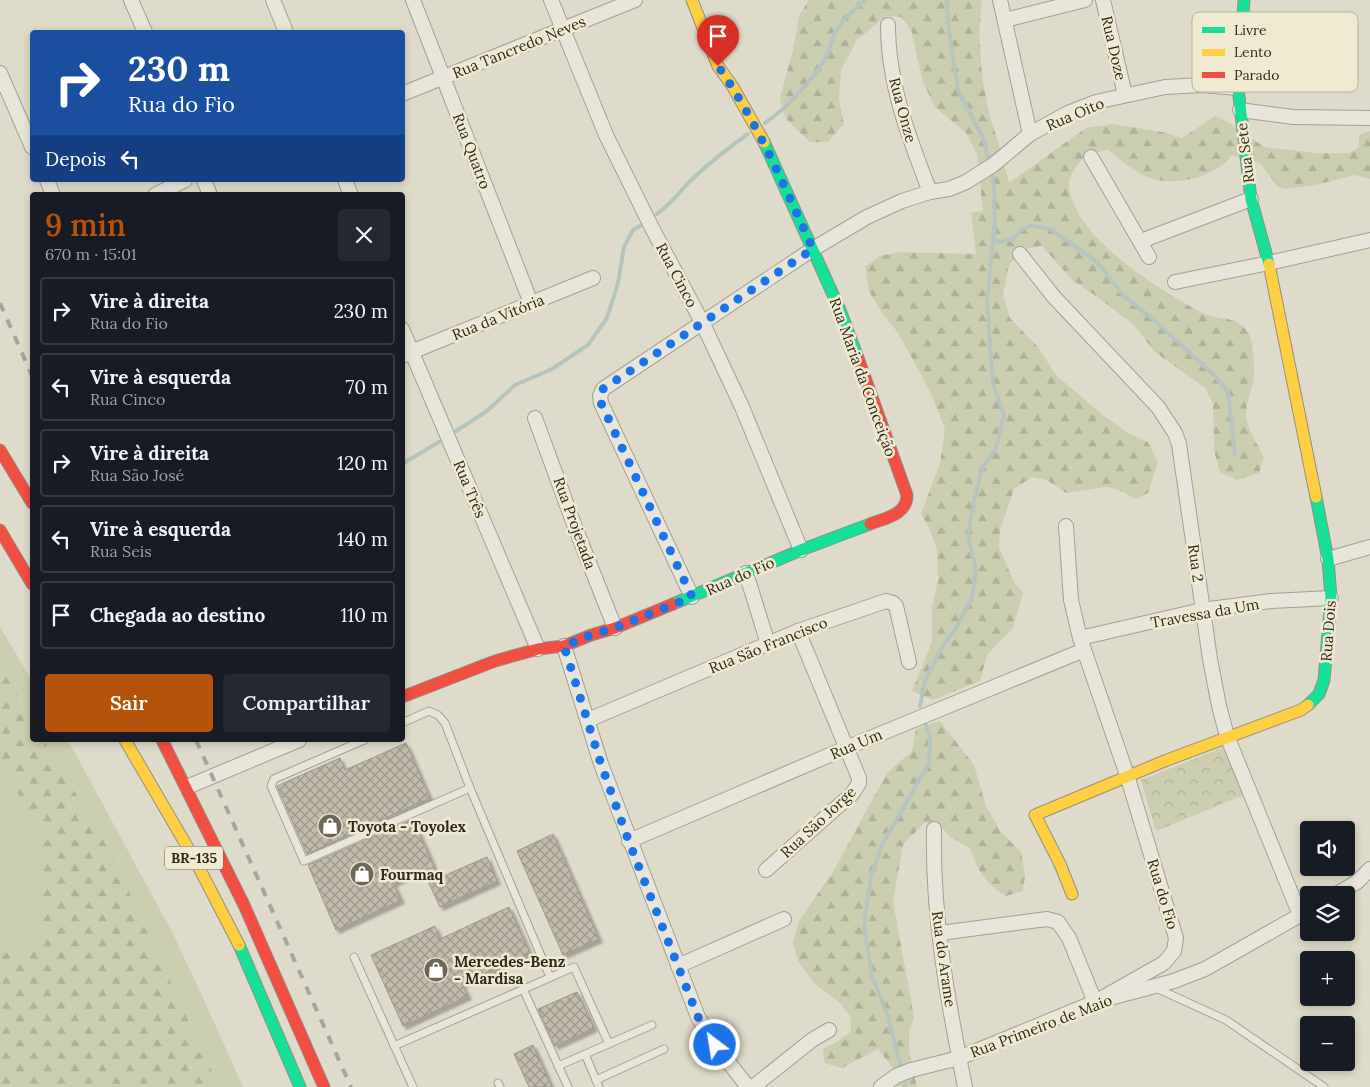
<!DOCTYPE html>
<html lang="pt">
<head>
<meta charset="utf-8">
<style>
	body { margin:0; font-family:Lora,serif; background:#242831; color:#f1f3f6; height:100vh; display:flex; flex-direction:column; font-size:19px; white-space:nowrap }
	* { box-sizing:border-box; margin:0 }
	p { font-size:16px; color:#9ea1a6 }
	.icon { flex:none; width:28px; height:28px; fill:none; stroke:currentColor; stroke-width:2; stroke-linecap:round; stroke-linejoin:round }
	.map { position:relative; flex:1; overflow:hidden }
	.side { position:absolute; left:30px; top:192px; width:375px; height:550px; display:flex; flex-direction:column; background:#171b24; border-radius:5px; box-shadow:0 2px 8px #0003 }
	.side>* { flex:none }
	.hud { position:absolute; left:30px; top:30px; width:375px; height:152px; border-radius:5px; box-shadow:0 2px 8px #0003; background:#1a4fa0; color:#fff; overflow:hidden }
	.buttons { position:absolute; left:1300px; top:821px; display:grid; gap:10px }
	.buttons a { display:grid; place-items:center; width:55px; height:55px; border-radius:5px; background:#171b24; box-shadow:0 2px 8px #0003; font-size:25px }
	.pin { position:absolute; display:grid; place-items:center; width:42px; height:42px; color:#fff; margin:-51px -21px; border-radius:50% 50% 50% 0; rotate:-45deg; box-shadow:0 0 5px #0007 }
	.pin .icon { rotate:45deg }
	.me { position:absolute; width:55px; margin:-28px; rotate:329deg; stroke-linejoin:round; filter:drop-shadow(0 0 4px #0008) }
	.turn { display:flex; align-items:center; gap:18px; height:105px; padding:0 15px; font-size:22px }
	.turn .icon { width:65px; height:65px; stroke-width:2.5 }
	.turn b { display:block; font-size:35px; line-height:42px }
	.then { display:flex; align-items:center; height:48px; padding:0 15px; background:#0003; gap:10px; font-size:19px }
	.round { display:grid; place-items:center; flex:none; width:52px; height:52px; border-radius:5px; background:#242831 }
	.overview { display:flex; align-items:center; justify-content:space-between; height:85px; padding:0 15px }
	h1 { font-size:30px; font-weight:600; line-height:38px; color:#b45309 }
	.primary-button { display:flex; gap:10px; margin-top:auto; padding:10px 15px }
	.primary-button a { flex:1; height:58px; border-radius:5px; background:#b45309; color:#fff; font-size:20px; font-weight:600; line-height:58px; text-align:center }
	.primary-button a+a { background:#242831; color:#f1f3f6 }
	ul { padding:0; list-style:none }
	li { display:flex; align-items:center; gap:15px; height:68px; margin:0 10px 8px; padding:0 5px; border:2px solid #363941; border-radius:5px }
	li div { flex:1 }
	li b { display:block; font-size:19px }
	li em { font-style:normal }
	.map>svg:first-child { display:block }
	.green { fill:#caceae }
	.forest { fill:url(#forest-firs) }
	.park { fill:url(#park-crowns) }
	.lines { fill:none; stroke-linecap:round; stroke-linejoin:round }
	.stream { stroke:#b5c4bd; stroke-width:4 }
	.building { fill:url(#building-cross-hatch); stroke:#9e978a; filter:url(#shadow) }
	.lane-casing { stroke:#a4a093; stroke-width:9 }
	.street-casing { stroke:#a4a093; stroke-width:16 }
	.fast-casing { stroke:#938f84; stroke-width:13 }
	.slow-casing { stroke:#938f84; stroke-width:13 }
	.jam-casing { stroke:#938f84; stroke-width:13 }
	.lane { stroke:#e8e5da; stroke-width:7 }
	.street { stroke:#e8e5da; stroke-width:14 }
	.fast { stroke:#16e098; stroke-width:11 }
	.slow { stroke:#ffcf43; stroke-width:11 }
	.jam { stroke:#f24e42; stroke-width:11 }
	.rail { stroke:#a7a59b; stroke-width:4; stroke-dasharray:9 9; stroke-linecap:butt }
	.route { stroke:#1a73e8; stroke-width:9; stroke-dasharray:0 16.2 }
	.labels { text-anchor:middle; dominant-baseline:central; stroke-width:5; stroke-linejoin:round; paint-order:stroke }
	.shield { fill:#f0ebd0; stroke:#6a6353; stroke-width:1 }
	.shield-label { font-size:14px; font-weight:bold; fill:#30291e }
	.street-label { font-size:15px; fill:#30291e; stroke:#f0ebd0 }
	.poi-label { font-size:15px; font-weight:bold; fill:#30291e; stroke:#f0ebd0; text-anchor:start }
	.key { fill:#f0ebd0; stroke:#b6b19b; stroke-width:1 }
	.key-label { font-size:14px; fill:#30291e }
</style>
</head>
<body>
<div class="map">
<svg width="1370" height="1087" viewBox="0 0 1370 1087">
	<defs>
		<pattern id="forest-firs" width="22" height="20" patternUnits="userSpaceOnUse" patternTransform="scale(1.25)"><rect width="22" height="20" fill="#caceae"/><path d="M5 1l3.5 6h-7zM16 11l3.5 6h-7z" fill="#aeb195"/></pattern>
		<pattern id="park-crowns" width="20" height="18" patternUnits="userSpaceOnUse" patternTransform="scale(1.25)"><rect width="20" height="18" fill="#caceae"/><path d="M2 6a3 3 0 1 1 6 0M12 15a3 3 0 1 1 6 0" fill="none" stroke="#aeb195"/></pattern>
		<pattern id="building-cross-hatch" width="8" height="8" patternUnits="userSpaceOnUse" patternTransform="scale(1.25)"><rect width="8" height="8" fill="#c2bbab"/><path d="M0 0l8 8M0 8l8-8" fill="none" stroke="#9e988b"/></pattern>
		<filter id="shadow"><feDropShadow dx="3.5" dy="3.5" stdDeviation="1" flood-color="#0004"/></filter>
	</defs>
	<rect width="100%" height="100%" fill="#dfdbca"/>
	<polygon class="green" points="0,627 32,681 32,740 68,740 173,934 204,1000 243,1087 0,1087"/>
	<g class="forest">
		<path d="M 809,0 L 982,0 L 979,32 L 982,76 L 990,118 L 998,141 L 1009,183 L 1086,128 L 1112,124 L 1162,132 L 1182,138 L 1215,116 L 1230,123 L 1264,147 L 1316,153 L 1349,153 L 1355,150 L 1359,146 L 1359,135 L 1370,131 L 1370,179 L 1354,175 L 1320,184 L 1285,189 L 1278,187 L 1260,163 L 1232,155 C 1229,159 1225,164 1221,166 C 1202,179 1173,186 1150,178 C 1135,173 1121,160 1108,150 L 1086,154 C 1080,162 1068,175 1069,186 C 1074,238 1160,290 1202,313 C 1219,321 1237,314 1249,334 C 1254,343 1255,372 1253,383 C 1250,394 1246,404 1246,416 C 1247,428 1259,447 1264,458 L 1259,473 L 1237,480 L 1220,472 L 1214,451 L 1213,403 L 1205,388 L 1155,352 L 1134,325 L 1096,296 L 1072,280 L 1042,246 L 1024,249 L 1009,265 L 1003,294 L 1010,318 L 1038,347 L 1056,375 L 1104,416 L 1128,433 L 1148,442 L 1158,462 L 1148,493 L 1136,499 L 1119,490 L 1106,487 L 1066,493 L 1047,480 L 1032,477 L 1014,489 L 1000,530 L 999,547 L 1014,582 L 1023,593 L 1013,628 L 987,655 L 980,681 L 933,700 L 912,691 L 932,642 L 932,608 L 938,579 L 937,549 L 929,528 L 921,514 L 940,463 L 945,429 L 931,394 L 912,358 L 898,333 L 880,310 L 869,291 L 865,267 L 880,256 L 900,252 L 976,254 L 971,213 L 983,211 L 977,154 L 966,133 L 935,107 L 923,82 L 911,30 L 901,17 L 886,16 L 857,40 L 841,70 L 839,100 L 844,124 L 828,142 L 810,142 L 785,118 L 780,98 L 793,50 L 799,16 Z"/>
		<polygon points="0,666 32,721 32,740 44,740 111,853 219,1087 0,1087 0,955 41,944 40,827 0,767"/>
		<path d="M 940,721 L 974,765 L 986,806 L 1001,832 L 1021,852 L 1025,876 L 1023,891 L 1006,896 C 983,881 979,873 970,848 L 950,837 L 940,825 L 924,823 L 903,845 L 893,902 L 912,1005 L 914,1019 L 909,1031 L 909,1051 L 917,1087 L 898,1087 L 895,1071 L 878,1049 L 842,1068 L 824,1063 L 823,1049 L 838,1041 L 851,1031 L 850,1016 L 839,1002 L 815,984 L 798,961 L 793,942 L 799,921 L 834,870 L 887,773 L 912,751 L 916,729 Z"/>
	</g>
	<polygon class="park" points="1224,747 1244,795 1156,831 1141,780"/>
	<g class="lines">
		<g class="stream">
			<polyline points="947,0 948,24 958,90 984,140 989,163"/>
			<path d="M 765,123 C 786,109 814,79 826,57 C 830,50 831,42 834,35 C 840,21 855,10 865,0"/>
			<path d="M 657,214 C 670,205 679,193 690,181 C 708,164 728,148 748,134"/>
			<polyline points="993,240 1002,242 1013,239 1022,229 1031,226 1051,229 1097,262 1124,296 1155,321 1215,376 1228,392 1235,455"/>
			<polyline points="456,431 487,411 515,385 552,369 588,345 607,318 618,283 624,247 633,230 640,226"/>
			<polyline points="402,464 439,442"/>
			<polyline points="920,706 925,681 940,651 956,628 972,598 976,570 968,536 974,500 982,469 996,448 1004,415 993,384 987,301 995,221 994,186 991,170"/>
			<polyline points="900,1063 887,1014 872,976 864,924 871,876 883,843 929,763 930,738 926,725"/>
			<polyline points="905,1083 905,1087"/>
		</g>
	</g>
	<g class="building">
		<polygon points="406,743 430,798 307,854 277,786 340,758 345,770"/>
		<polygon points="413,819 439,878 487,857 497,881 440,907 423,870 393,883 401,900 336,930 308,865"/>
		<polygon points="553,834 599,939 563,955 517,851"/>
		<polygon points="509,907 530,953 462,984 468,996 403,1026 371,955 435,926 440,939"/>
		<polygon points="577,992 594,1028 555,1046 538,1009"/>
		<polygon points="533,1045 552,1087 529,1087 514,1054"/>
	</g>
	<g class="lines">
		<defs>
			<g id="lane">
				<polyline points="402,723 429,711 438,715 445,723 470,788"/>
				<polyline points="364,740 274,779 271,786 304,861 470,788 550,977"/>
				<polyline points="354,957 413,1087"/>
				<polyline points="1156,988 1226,1020 1324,1087"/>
				<polyline points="523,989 568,1087"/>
				<polyline points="394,1046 574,967 609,1044"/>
				<polyline points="585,1054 599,1087"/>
				<polyline points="558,1066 652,1025"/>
				<polyline points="596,1080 664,1049"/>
				<polyline points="498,1083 500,1087"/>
			</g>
			<g id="street">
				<polyline points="131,0 145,32"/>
				<polyline points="273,0 286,32"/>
				<polyline points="413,0 531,303"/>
				<polyline points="551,0 606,135 652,228 703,324 742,407 801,550"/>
				<polyline points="1000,0 1030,134"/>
				<polyline points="1103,0 1125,95"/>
				<polyline points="1005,20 1085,0"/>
				<path d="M 888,25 C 888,84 909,138 930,192"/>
				<polyline points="0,73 32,147"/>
				<polyline points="402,94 635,0"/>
				<polyline points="1240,110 1293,117 1370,118"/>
				<polyline points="1091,157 1149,257"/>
				<polyline points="47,180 53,195"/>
				<polyline points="204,180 210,195"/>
				<polyline points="345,180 351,195"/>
				<polyline points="155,195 185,180"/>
				<polyline points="1141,241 1251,199"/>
				<polyline points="1020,254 1054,297 1158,407 1175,433 1179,444 1210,659 1219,706 1227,736 1300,915"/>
				<polyline points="1175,282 1269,263 1370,240"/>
				<polyline points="402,329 538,649"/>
				<polyline points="404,355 593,278"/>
				<polyline points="535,418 575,527 615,628"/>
				<polyline points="1328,559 1370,547"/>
				<polyline points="746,573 768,644"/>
				<polyline points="692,597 601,403 600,396 603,389 813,249 867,217 902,201 930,192 949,189 966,182 993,165 1030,134 1068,113 1096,102 1165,87 1202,85 1238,88"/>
				<polyline points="1080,638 1202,610 1271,601 1331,598"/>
				<polyline points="564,646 601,764 698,1017 715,1045 748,1087"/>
				<polyline points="588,720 798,631 886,601 893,603 896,606 909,662"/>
				<polyline points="187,787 299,740"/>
				<path d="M 934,829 C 932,915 948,1003 965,1087"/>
				<polyline points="629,841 846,748 1084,650"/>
				<polyline points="766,870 852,794 859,783 859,778 798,631"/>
				<polyline points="1335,895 1357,882 1370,869"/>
				<polyline points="940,933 1047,919 1058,922 1069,938 1095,1002 1164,963 1174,951 1176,938 1127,775 1080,638 1071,600 1066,526"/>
				<polyline points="678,966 784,919"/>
				<polyline points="753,1087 812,1040 829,1030"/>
				<polyline points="881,1087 896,1076 911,1070 959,1058 1095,1002 1174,981 1205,969 1309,910"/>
			</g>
			<g id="fast">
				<polyline points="1244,0 1238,88 1251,199 1269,264"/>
				<polyline points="764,142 840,310 858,358"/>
				<polyline points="673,604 801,550 870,524"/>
				<polyline points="1308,705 1319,694 1324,680 1331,598 1328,559 1316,497"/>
				<polyline points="239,945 300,1087"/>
			</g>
			<g id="slow">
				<polyline points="692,0 718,66 733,87 764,142"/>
				<polyline points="1269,264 1316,497"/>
				<polyline points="125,740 195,860 239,945"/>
				<polyline points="1072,894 1060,864 1035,815 1167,760 1301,710 1308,705"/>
			</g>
			<g id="jam">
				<path d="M 858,358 L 907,495 C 907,515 885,518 870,524"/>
				<polyline points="0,450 32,503"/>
				<polyline points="0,530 32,584"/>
				<polyline points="402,697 495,661 538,649 564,646 591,635 615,628 673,604"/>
				<polyline points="162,740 244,905 324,1087"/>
			</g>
		</defs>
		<use href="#lane" class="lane-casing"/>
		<use href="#street" class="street-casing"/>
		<use href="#fast" class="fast-casing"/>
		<use href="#slow" class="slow-casing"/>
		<use href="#jam" class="jam-casing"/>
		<use href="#lane" class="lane"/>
		<use href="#street" class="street"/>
		<use href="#fast" class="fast"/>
		<use href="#slow" class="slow"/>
		<use href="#jam" class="jam"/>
		<g class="rail">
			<polyline points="0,303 32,376"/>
			<polyline points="196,740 351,1087"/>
		</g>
	</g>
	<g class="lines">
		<path class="route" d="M 715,1045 L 698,1017 L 629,842 L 601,764 L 564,646 L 591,635 L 615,628 L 692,597 L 601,403 L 600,396 L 603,389 L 813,249 C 784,186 758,123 718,66"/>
	</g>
	<defs>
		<symbol id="shop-disc" viewBox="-11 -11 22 22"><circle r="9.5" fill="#6d675a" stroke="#f0ebd0"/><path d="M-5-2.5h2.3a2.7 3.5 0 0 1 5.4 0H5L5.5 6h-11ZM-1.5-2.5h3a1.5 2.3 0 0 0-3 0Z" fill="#fff"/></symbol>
	</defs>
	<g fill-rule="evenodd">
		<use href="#shop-disc" x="316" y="812" width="28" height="28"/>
		<use href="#shop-disc" x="348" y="860" width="28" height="28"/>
		<use href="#shop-disc" x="422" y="956" width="28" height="28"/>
	</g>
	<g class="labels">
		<rect class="shield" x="165" y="846.5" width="58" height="23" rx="4"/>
		<g class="shield-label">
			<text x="194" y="858">BR-135</text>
		</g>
		<g class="street-label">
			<text transform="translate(519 47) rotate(-22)">Rua Tancredo Neves</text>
			<text transform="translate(1114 48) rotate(77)">Rua Doze</text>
			<text transform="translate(903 110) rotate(75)">Rua Onze</text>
			<text transform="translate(1075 114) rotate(-23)">Rua Oito</text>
			<text transform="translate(472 151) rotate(69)">Rua Quatro</text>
			<text transform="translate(1245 153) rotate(-97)">Rua Sete</text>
			<text transform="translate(677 275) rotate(62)">Rua Cinco</text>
			<text transform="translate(498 317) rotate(-22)">Rua da Vitória</text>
			<text transform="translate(863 377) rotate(70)">Rua Maria da Conceição</text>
			<text transform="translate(470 489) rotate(67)">Rua Três</text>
			<text transform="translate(575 523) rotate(70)">Rua Projetada</text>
			<text transform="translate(1196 563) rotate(82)">Rua 2</text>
			<text transform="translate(740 576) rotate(-24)">Rua do Fio</text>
			<text transform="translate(1205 613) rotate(-10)">Travessa da Um</text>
			<text transform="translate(1328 631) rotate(-86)">Rua Dois</text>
			<text transform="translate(768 645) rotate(-22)">Rua São Francisco</text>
			<text transform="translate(856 744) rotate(-23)">Rua Um</text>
			<text transform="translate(818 822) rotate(-43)">Rua São Jorge</text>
			<text transform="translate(1163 894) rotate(73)">Rua do Fio</text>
			<text transform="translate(944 959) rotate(82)">Rua do Arame</text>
			<text transform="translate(1041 1026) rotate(-21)">Rua Primeiro de Maio</text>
		</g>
		<g class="poi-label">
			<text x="348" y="826">Toyota - Toyolex</text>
			<text x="380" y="874">Fourmaq</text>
			<text x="454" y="961">Mercedes-Benz<tspan x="454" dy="17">- Mardisa</tspan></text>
		</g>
	</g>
	<rect x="1192" y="12" width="166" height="80" rx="8" class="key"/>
	<rect x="1202" y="27" width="23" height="6" fill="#16e098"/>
	<rect x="1202" y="49" width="23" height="7" fill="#ffcf43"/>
	<rect x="1202" y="72" width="23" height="6" fill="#f24e42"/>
	<g class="key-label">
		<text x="1234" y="35">Livre</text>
		<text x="1234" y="57">Lento</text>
		<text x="1234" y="80">Parado</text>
	</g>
</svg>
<div class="buttons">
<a><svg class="icon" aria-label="sound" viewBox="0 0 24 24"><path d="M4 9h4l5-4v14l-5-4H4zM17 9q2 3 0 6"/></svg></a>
<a><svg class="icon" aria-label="layers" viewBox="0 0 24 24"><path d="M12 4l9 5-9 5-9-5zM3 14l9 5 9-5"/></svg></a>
<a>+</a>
<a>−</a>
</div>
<div class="pin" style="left:718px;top:66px;background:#d93025"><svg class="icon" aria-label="arrive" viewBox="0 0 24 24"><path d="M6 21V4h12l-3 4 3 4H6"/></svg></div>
<svg class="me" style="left:715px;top:1045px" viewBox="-20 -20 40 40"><circle r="17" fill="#1a73e8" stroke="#fff" stroke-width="3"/><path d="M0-11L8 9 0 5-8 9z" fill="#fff"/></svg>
<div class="hud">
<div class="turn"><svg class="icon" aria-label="right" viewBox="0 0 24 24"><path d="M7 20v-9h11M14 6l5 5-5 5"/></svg><div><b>230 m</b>Rua do Fio</div></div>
<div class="then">Depois<svg class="icon" aria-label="left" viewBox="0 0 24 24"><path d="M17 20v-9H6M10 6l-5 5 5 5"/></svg></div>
</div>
<section class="side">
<div class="overview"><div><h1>9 min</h1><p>670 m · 15:01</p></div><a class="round"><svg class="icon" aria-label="close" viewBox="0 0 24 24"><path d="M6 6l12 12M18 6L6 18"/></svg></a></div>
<ul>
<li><svg class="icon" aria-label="right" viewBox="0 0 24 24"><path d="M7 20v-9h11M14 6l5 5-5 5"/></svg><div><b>Vire à direita</b><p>Rua do Fio</p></div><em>230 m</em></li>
<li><svg class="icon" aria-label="left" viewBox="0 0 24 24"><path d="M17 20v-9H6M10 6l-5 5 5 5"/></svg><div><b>Vire à esquerda</b><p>Rua Cinco</p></div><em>70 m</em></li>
<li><svg class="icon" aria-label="right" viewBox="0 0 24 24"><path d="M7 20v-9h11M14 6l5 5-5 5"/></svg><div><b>Vire à direita</b><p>Rua São José</p></div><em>120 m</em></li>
<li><svg class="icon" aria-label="left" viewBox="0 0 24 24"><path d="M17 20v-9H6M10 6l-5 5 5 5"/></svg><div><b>Vire à esquerda</b><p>Rua Seis</p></div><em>140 m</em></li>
<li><svg class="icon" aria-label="arrive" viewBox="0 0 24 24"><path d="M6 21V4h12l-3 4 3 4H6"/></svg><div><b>Chegada ao destino</b></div><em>110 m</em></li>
</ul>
<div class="primary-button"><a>Sair</a><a>Compartilhar</a></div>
</section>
</div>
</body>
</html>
